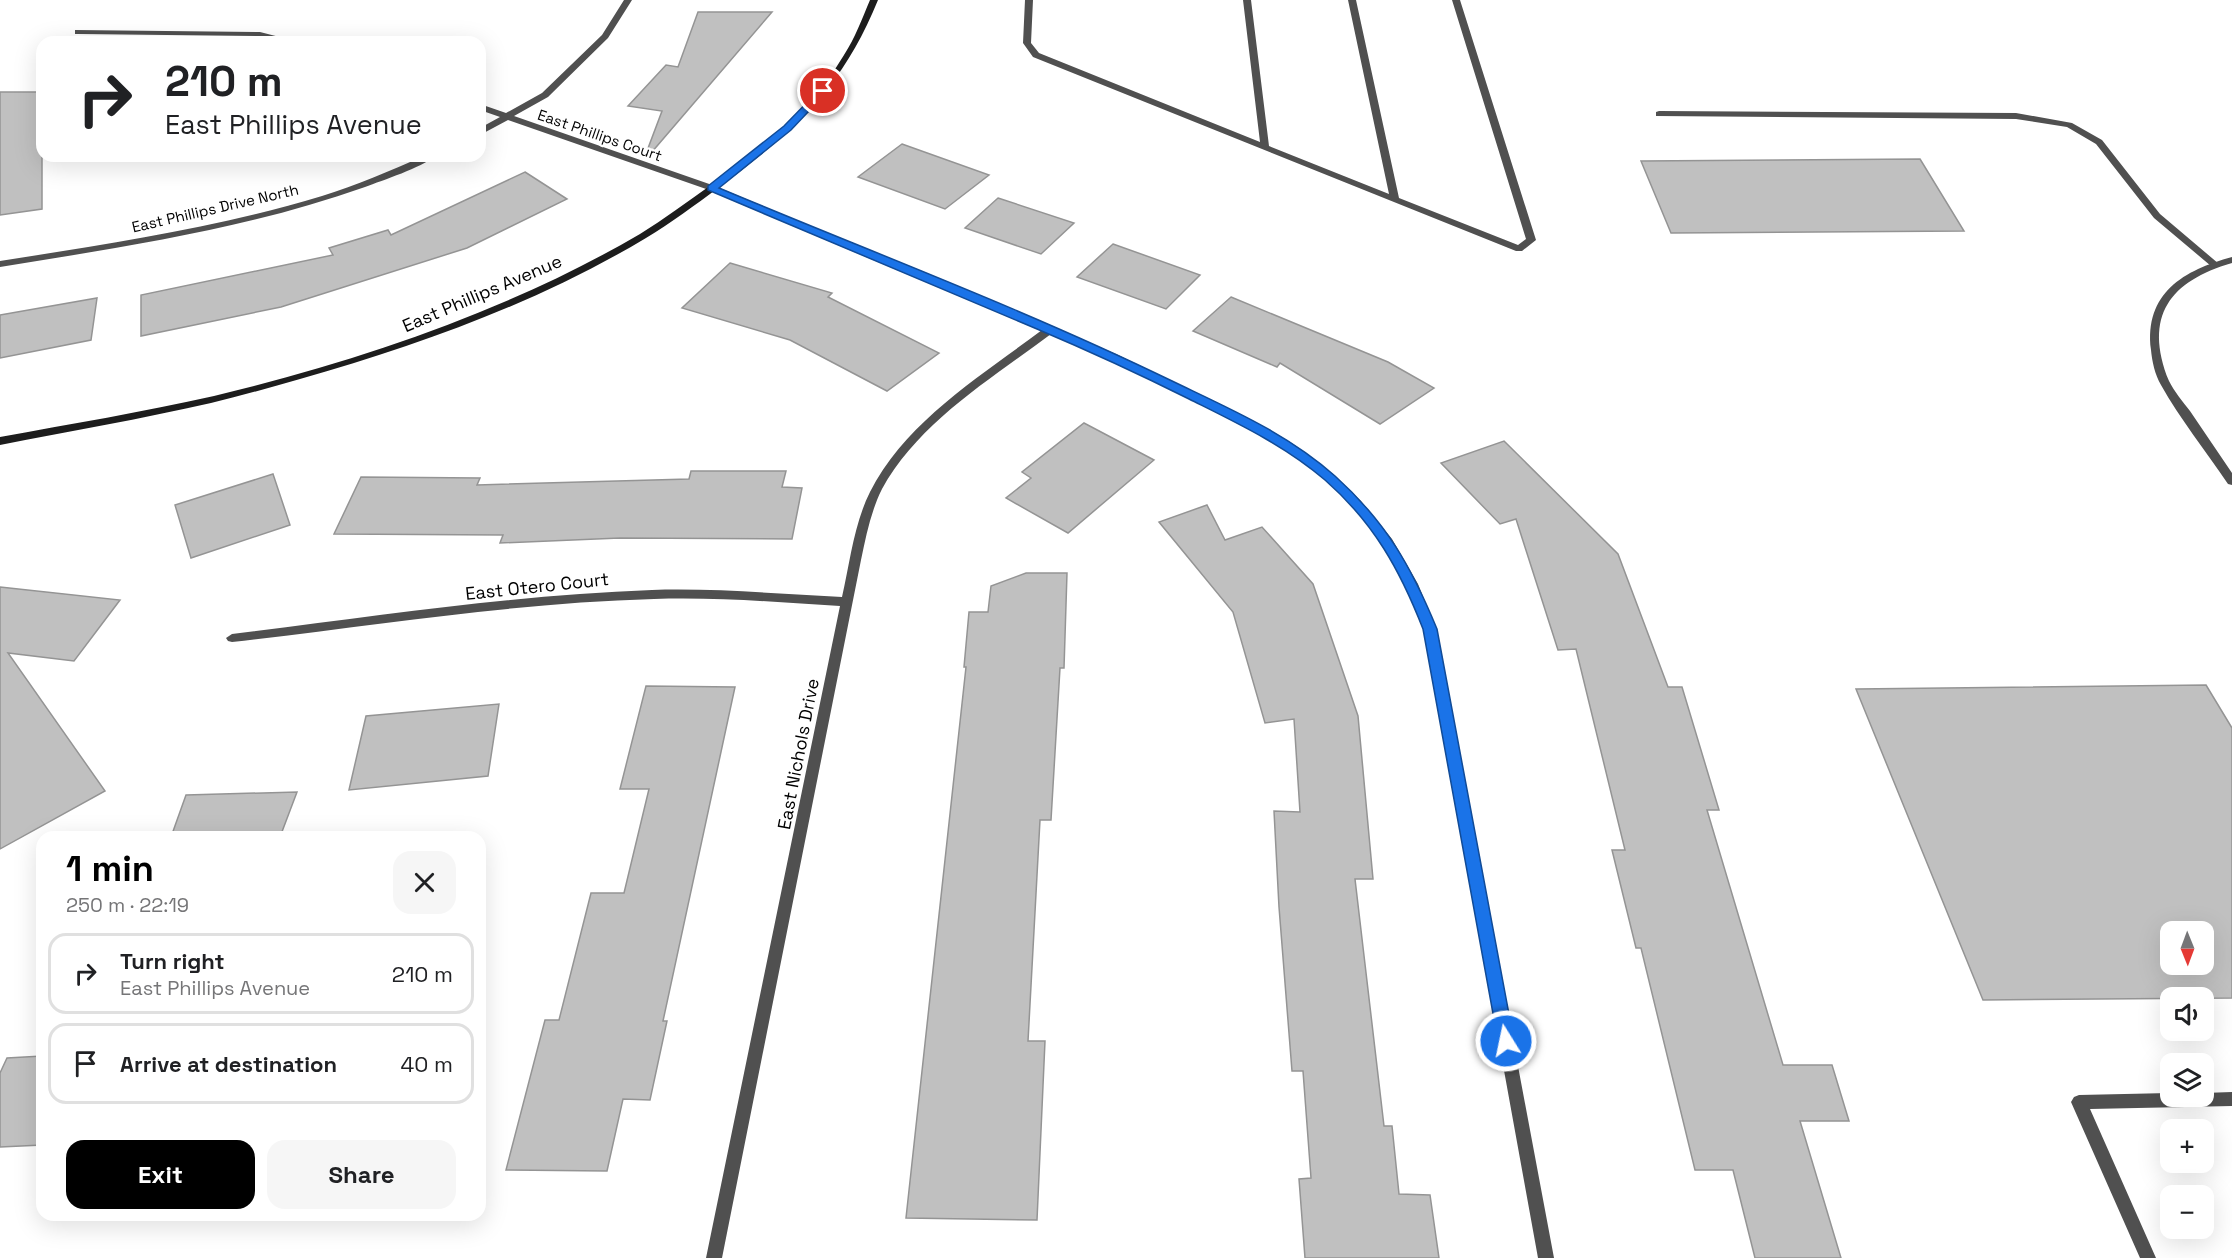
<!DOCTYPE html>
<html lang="en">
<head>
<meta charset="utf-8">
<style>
	body { margin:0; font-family:"Space Grotesk",sans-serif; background:#f6f6f6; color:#202124; height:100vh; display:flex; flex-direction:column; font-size:22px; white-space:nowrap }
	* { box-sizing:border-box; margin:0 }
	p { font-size:20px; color:#757577 }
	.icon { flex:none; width:33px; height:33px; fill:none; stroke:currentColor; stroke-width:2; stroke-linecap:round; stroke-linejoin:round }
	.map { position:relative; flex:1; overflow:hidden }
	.side { position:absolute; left:36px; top:831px; width:450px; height:390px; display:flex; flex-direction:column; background:#fff; border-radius:18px; box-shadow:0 6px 24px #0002 }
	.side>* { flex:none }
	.banner { position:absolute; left:36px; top:36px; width:450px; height:126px; border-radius:18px; box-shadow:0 6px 24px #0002; background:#fff; color:#202124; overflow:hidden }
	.needle { width:39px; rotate:179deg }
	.buttons { position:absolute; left:2160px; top:921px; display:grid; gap:12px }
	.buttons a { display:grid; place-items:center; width:54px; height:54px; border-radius:12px; background:#fff; box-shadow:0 6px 24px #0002; font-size:30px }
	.pin { position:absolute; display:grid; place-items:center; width:51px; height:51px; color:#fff; margin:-26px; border:3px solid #fff; border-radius:50%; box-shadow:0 2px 6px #0007 }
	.me { position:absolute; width:66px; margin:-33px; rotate:350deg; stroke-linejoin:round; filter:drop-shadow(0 0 4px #0008) }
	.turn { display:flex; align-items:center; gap:21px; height:126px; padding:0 30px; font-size:27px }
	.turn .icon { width:78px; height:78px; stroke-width:2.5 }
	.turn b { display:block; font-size:42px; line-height:51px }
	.round { display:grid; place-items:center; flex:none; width:63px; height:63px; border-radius:18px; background:#f6f6f6 }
	.overview { display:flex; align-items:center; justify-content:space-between; height:102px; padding:0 30px }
	h1 { font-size:36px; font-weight:600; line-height:45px; color:#000 }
	.cta { display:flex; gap:12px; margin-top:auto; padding:12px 30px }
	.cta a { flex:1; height:69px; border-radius:18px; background:#000; color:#fff; font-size:24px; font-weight:600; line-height:69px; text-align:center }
	.cta a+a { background:#f6f6f6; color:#202124 }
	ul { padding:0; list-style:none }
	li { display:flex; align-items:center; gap:18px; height:81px; margin:0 12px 9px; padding:0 18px; border:3px solid #e0e0e0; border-radius:18px }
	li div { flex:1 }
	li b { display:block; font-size:22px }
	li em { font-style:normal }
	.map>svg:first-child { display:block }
	.building { fill:#c0c0c0; stroke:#949494; stroke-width:1.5; fill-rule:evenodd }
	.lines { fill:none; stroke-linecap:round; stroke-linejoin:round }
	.lane { fill:#505050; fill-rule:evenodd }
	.street { fill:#505050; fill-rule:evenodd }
	.secondary { fill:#1d1d1d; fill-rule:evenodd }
	.route { fill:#1a73e8; stroke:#114b97; stroke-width:1.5 }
	.labels { text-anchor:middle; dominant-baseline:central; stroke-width:4.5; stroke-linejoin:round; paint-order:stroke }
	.far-street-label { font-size:15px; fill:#000; stroke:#fff }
	.street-label { font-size:18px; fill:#000; stroke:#fff }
</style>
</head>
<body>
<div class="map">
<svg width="2232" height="1258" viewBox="0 0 2232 1258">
	<rect width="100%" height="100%" fill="#fff"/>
	<g class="building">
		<polygon points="698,12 772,12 651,153 647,151 662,111 628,106 666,65 678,67"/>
		<polygon points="0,92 42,92 42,209 0,215"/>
		<polygon points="902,144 989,175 945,209 858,177"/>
		<polygon points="1920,159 1964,231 1671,233 1641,161"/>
		<polygon points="525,172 567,199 467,248 281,307 141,336 141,295 333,255 329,248 388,230 391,235"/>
		<polygon points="998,198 1074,223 1041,254 965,228"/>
		<polygon points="1113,244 1200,275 1166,309 1077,277"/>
		<polygon points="730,263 832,293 828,297 939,353 887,391 790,340 682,308"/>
		<polygon points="1231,297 1388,362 1434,388 1380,424 1280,363 1277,367 1193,331"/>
		<polygon points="97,298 91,340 0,358 0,315"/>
		<polygon points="1084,423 1154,460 1068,533 1006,498 1031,478 1022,472"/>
		<polygon points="1504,441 1618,554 1668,687 1682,687 1719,810 1707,810 1783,1065 1832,1065 1849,1121 1800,1121 1841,1258 1755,1258 1733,1170 1695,1170 1641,948 1636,948 1612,850 1625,850 1576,649 1558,650 1516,519 1500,524 1441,463"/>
		<polygon points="691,471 786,471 782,487 802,488 792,539 620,538 500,543 503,535 334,534 361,477 480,478 477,485 689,479"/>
		<polygon points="273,474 290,525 191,558 175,505"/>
		<polygon points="1207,505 1225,540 1262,527 1313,584 1358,716 1373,879 1355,879 1384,1126 1392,1126 1399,1194 1430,1195 1439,1258 1305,1258 1299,1179 1311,1178 1303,1071 1292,1071 1279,907 1274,811 1300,812 1294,719 1265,723 1233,612 1159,522"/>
		<polygon points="1026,573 1067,573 1064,668 1060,668 1051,820 1040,820 1028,1041 1045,1041 1037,1220 906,1218 966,667 964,667 969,612 988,612 991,586"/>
		<polygon points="0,587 120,600 74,661 8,653 105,791 0,849"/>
		<path d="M 2206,685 L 2232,728 L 2232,998 L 1983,1000 L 1856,689 ZM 2170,932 L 2204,932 L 2204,964 L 2170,964 Z"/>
		<polygon points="646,686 735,687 663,1021 667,1021 650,1100 623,1099 607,1171 506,1170 545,1020 559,1020 591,893 624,893 649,789 620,789"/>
		<polygon points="499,704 488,776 349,790 366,716"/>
		<polygon points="297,792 280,837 171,837 186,795"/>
		<polygon points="42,1056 42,1145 0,1147 0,1073 7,1058"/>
	</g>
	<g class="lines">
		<g class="lane">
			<polygon points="1025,0 1033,0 1031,43 1039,53 1260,142 1243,0 1251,0 1269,146 1389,194 1348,0 1356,0 1399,198 1518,245 1526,239 1452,0 1460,0 1536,240 1522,251 1516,251 1033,57 1023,43"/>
			<polygon points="1659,111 2016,113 2072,123 2102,140 2160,214 2219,264 2214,267 2211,266 2154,218 2096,144 2067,127 2016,119 1656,116 1656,112"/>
			<polygon points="2232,1092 2232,1106 2090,1109 2156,1258 2140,1258 2071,1102 2074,1097 2079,1095 2170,1093 2170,1096 2204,1096 2204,1093"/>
		</g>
		<g class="street">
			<path d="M 624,0 L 632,0 L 608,38 L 548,97 L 514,116 L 715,186 L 1116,354 L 1256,423 L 1290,442 L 1333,474 L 1361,501 L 1392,539 L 1418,584 L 1436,629 L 1554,1258 L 1538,1258 L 1424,629 C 1412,600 1401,569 1382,543 C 1355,506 1320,470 1281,446 C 1251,427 1219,413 1187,397 C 1142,375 1097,353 1051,334 C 991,379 919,422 882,489 C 871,511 866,536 861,560 L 722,1258 L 706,1258 L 840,606 C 778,602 716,597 654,599 C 512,603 372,626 232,642 L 228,641 L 226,638 L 232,634 C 371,617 511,595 652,590 C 715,588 779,594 842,597 C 850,562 854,524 870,492 C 906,421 981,376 1042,330 L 709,190 L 508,120 L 480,135 L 480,128 L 500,117 L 480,110 L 480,104 L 506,113 L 542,93 L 602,35 Z"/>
			<polygon points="75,30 260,32 299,42 284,42 260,36 78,34 75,34"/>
			<path d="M 424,156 L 435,156 C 421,168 383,180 365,187 C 247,229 123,247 0,267 L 0,261 C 108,244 217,228 322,196 C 357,185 390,171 424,156 Z"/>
			<path d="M 2232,257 L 2232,263 C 2170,281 2143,316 2169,381 C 2174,391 2183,402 2190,411 C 2204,432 2218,452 2232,473 L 2232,485 L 2228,484 C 2206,451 2180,419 2161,385 C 2155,375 2152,361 2151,350 C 2144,293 2184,270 2232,257 Z"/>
		</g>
		<path class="secondary" d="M 870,0 L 878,0 C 842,89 793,132 718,188 C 695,205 671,223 646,238 C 539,302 420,345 300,379 C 271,387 241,396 211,403 C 141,419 71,431 0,445 L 0,437 C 71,424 143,412 214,396 C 360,361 510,310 640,234 C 664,219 687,202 711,185 C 760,148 812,109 844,55 C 855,38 862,19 870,0 Z"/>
	</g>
	<path class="route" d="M 820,89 L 828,91 L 791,130 L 719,188 C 869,251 1024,309 1170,380 C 1228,408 1287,433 1335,476 C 1386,522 1411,566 1437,629 L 1514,1041 L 1512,1047 L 1506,1049 L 1500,1047 L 1498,1041 L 1423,629 C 1400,570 1374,523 1325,480 C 1284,445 1237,423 1189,399 C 1139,374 1089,351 1037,329 C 928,283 818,237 708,190 L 708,186 L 784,126 Z"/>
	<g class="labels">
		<g class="far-street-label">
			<text transform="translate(600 135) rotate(19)">East Phillips Court</text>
			<text transform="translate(215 208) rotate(-13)">East Phillips Drive North</text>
		</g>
		<g class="street-label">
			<text transform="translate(482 293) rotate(-23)">East Phillips Avenue</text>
			<text transform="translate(537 586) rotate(-6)">East Otero Court</text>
			<text transform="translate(798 754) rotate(-79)">East Nichols Drive</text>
		</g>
	</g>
</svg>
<div class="buttons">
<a><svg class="needle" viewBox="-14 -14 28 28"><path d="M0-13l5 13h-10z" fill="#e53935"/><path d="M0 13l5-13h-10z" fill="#757577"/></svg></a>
<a><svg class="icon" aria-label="sound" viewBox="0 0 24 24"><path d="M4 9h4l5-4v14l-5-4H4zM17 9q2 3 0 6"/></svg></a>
<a><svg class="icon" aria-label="layers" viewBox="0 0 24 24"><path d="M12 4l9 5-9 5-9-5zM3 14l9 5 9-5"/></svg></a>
<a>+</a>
<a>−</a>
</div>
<div class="pin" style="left:823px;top:91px;background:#d93025"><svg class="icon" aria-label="arrive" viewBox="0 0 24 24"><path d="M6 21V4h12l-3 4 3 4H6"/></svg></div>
<svg class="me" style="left:1506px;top:1041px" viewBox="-20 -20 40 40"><circle r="17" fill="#1a73e8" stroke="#fff" stroke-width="3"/><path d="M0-11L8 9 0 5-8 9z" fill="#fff"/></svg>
<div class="banner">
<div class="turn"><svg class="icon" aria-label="right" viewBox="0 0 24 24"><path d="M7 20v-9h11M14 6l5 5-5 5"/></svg><div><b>210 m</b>East Phillips Avenue</div></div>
</div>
<section class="side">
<div class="overview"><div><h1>1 min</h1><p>250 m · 22:19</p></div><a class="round"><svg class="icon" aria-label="close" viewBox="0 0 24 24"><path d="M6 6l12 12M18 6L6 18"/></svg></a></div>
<ul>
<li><svg class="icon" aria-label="right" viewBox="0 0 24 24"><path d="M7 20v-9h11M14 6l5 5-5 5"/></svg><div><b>Turn right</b><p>East Phillips Avenue</p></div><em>210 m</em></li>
<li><svg class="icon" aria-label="arrive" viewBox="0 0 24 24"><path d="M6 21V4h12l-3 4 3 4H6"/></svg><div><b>Arrive at destination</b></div><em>40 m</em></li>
</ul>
<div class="cta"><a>Exit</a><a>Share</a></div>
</section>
</div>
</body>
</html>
